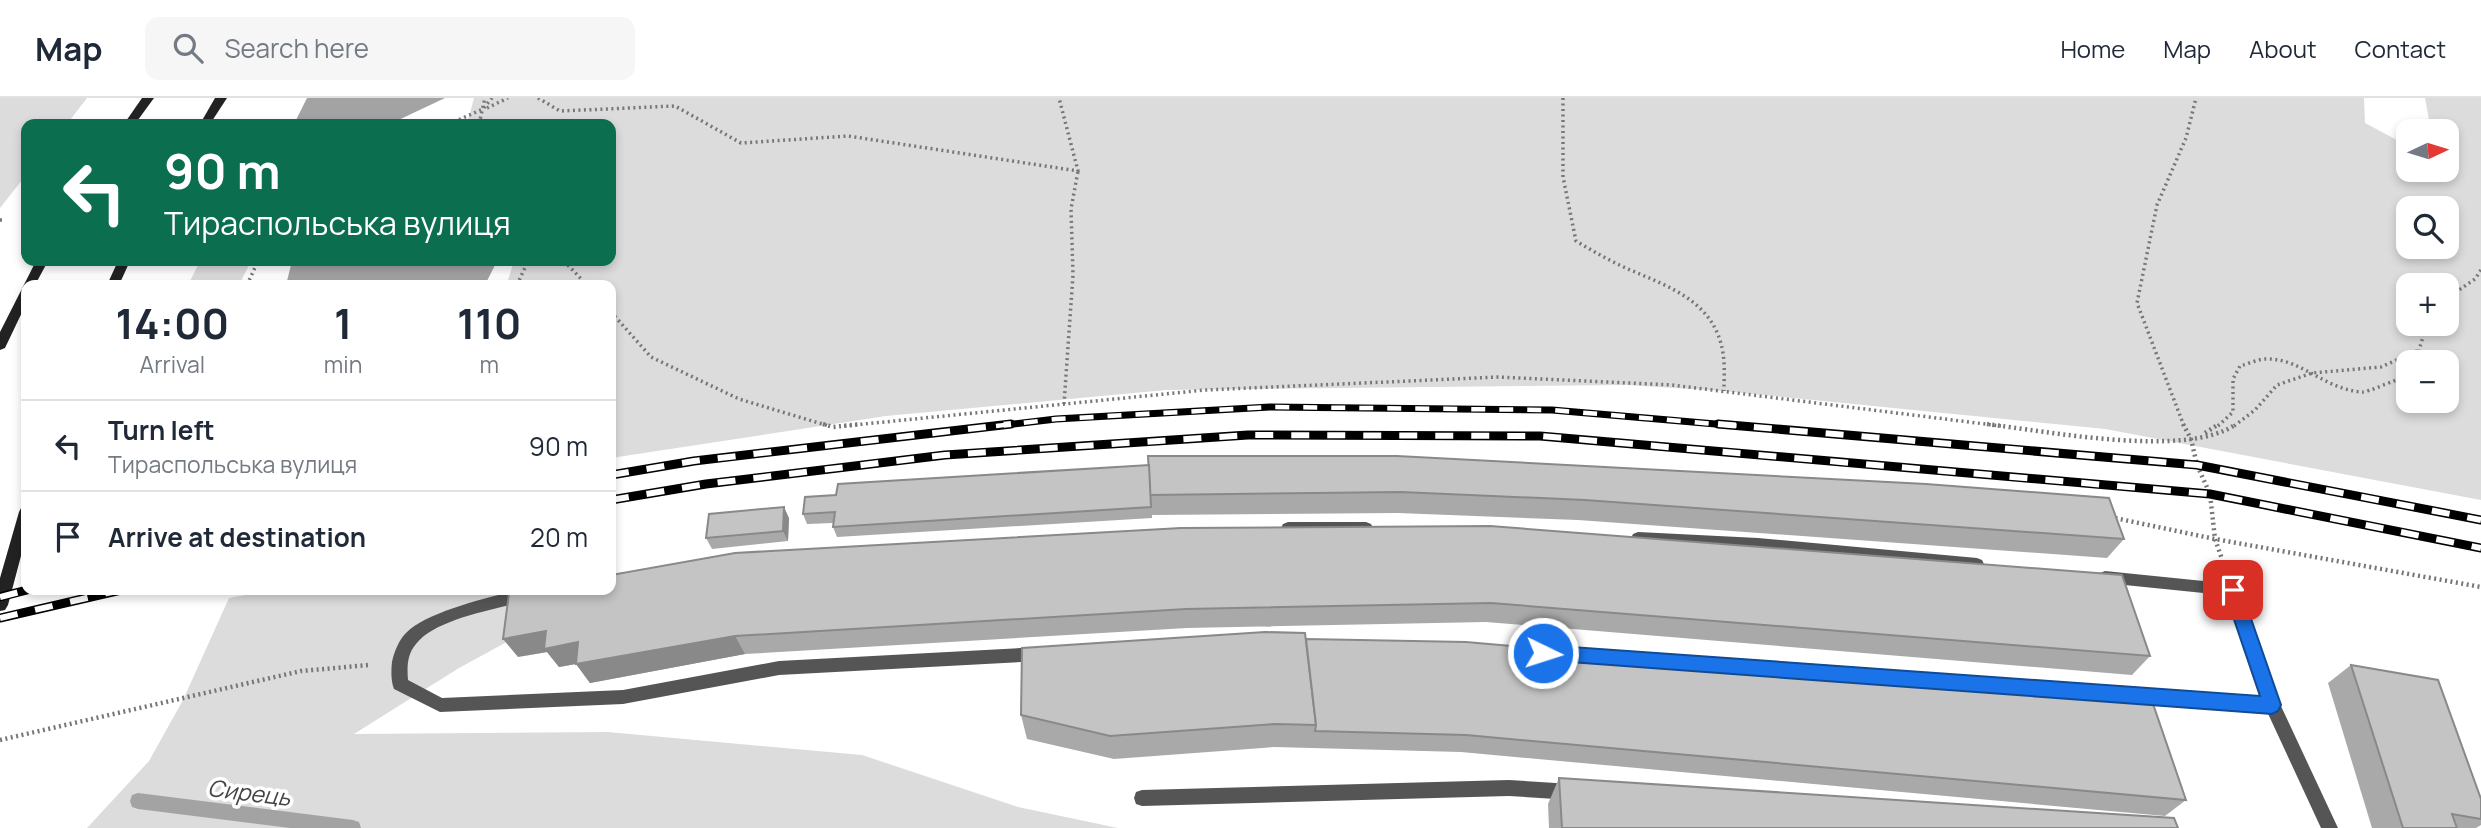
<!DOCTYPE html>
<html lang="en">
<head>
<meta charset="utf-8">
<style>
	body { margin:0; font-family:Manrope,sans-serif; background:#f6f6f7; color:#1f2937; height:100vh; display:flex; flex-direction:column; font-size:26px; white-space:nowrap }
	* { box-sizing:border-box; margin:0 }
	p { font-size:23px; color:#747a83 }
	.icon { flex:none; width:38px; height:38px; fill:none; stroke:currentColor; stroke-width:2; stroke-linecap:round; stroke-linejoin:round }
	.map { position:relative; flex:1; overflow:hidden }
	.side { position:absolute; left:21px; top:182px; width:595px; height:315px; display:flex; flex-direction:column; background:#fff; border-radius:14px; box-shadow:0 4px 10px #0003 }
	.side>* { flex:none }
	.guide { position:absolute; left:21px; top:21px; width:595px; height:147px; border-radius:14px; box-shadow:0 4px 10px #0003; background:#0b6e4f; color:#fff; overflow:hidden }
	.needle { width:46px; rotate:86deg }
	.buttons { position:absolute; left:2396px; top:21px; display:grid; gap:14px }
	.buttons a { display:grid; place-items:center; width:63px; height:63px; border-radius:14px; background:#fff; box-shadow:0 4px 10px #0003; font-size:35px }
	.pin { position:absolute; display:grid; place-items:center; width:60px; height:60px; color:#fff; margin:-30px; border-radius:14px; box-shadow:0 4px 10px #0006 }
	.me { position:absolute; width:77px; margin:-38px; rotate:94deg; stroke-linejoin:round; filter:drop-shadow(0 0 5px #0008) }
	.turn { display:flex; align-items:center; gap:24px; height:147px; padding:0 28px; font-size:32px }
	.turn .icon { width:91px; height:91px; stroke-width:2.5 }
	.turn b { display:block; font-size:49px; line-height:60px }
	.eta { display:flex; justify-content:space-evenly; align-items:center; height:119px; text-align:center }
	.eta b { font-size:42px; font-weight:700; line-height:49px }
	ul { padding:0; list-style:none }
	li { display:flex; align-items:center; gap:21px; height:91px; padding:0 28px; border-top:2px solid #e0e1e3 }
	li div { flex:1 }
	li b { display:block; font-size:26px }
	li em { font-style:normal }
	header { display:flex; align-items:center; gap:42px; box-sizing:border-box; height:98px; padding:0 35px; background:#fff; border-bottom:2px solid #e0e1e3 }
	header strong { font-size:33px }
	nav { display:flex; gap:38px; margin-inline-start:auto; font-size:24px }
	.search { width:490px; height:63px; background:#f6f6f7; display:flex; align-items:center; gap:18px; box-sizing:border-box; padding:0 24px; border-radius:14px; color:#747a83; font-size:26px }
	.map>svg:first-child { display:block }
	.green { fill:#dcdcdc; fill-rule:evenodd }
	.water { fill:#a3a3a3 }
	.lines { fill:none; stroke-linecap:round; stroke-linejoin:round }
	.stream { fill:#a3a3a3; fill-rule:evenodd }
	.path-far1 { stroke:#777; stroke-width:3.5; stroke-dasharray:2 3.5; stroke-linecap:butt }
	.path { stroke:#777; stroke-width:4.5; stroke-dasharray:2 3.5; stroke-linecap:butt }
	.lane { fill:#555; fill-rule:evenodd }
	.street { fill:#555; fill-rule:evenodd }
	.secondary { fill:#222; fill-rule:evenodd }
	.rail-far1-casing { stroke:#000; stroke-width:7 }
	.rail-casing { stroke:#000; stroke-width:9 }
	.rail-far1 { stroke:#fff; stroke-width:4.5; stroke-dasharray:14; stroke-linecap:butt }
	.rail { stroke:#fff; stroke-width:6; stroke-dasharray:18; stroke-linecap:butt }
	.wall { fill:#a9a9a9 }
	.shaded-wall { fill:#898989 }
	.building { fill:#c4c4c4; stroke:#898989; stroke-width:2 }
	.route { fill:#1a73e8; stroke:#114b97; stroke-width:2 }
	.labels { text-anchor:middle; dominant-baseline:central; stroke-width:7; stroke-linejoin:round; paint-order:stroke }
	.water-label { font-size:23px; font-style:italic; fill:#444; stroke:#fff }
</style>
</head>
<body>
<header>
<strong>Map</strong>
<div class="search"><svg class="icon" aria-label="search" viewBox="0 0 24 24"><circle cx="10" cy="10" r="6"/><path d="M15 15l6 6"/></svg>Search here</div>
<nav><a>Home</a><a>Map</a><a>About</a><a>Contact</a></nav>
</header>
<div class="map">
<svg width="2481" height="730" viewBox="0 0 2481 730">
	<rect width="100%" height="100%" fill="#fff"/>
	<g class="green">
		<polygon points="0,0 87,0 67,26 26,26 26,77 0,110"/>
		<path d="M 474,0 L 2364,0 L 2365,25 L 2408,48 L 2408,72 L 2446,72 L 2446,33 L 2431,33 L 2425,0 L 2481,0 L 2481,402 L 2105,331 L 1724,293 L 1626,287 L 1166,292 L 886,318 L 611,360 L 611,187 L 503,187 L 508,182 L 514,163 L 611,163 L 611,26 L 467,26 ZM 2446,110 L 2446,149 L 2408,149 L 2408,110 ZM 2446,187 L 2446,226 L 2408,226 L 2408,187 ZM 2446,264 L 2446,303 L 2408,303 L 2408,264 Z"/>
		<polygon points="200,163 251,163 239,187 188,187"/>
		<polygon points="272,492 575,492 582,503 459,570 354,636 608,634 862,657 1018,709 1118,730 87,730 149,663 183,602 229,500"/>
	</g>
	<g class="water">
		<polygon points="307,0 445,0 390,26 294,26"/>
		<polygon points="292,163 497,163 485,187 286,187"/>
	</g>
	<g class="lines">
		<polygon class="stream" points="138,695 353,722 359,724 361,730 290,730 138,711 132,709 130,703 132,697"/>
		<g class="path-far1">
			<polyline points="538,0 560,13 675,8 741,45 848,38 1078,73 1059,0"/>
			<path d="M 1563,0 L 1563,79 L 1576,143 C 1593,153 1610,163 1628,171 C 1670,189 1715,204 1723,255 C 1725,267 1724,281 1724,293"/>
			<polyline points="487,10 508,0"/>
			<polyline points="449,26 483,11 492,0"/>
			<polyline points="479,26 485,0"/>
			<polyline points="0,122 5,122"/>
			<polyline points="564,163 587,187"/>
			<polyline points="247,187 258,163"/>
			<polyline points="517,187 528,163"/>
			<polyline points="2446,201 2475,181 2481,172"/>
			<polyline points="611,214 651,259 739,301 829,328"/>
			<polyline points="2423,264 2419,252 2427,226"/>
			<polyline points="1064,306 1073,177 1071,111 1078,73"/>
			<polyline points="844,328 1205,292 1499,279 1672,287 2001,328"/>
			<polyline points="2184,328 2137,205 2157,107 2186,40 2196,0"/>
			<path d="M 2218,328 L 2233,314 L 2233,281 L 2240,268 C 2248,266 2258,261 2266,261 C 2302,260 2324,292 2363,294 C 2366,295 2399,280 2408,278"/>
			<polyline points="2234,328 2255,312 2277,287 2312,275 2381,269 2419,252"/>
		</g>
		<g class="path">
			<polyline points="823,326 833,329 861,326"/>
			<path d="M 1987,326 C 2045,333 2189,361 2236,326"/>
			<polyline points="2183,326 2191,341 2197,367 2210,396 2215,441 2222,461"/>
			<polyline points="2205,335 2219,326"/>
			<polyline points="2110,419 2215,441 2481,489"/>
			<polyline points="0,642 301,573 369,567"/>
		</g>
		<g class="lane">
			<polygon points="1288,424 1366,424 1371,426 1373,430 1371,434 1366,436 1288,436 1283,434 1281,430 1283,426"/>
			<polygon points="1638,434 1758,440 1977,460 1982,462 1984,466 1982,470 1977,472 1758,452 1638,446 1633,444 1631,440 1633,436"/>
			<polygon points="2105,473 2233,486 2238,488 2241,492 2238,496 2233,498 2105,485 2100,483 2098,479 2100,475"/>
			<path d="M 518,492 L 554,492 L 551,496 C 516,509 440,516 416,546 C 407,556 407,570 408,582 L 442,600 L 623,592 L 779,563 L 1039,549 L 1044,551 L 1047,556 L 1044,561 L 1039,563 L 779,577 L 623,606 L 440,614 L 394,591 C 391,583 391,573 392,564 C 394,554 399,542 406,535 C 426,514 489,499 518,492 Z"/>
			<polygon points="1748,561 2272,600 2278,602 2280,607 2278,612 2272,614 1748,575 1742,573 1740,568 1742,563"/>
			<polygon points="1509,682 1571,686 1577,689 1579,694 1577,699 1571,702 1509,698 1142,708 1136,706 1134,700 1136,694 1142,692"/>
		</g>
		<polygon class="street" points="2233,486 2238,488 2241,492 2280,606 2338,730 2321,730 2264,607 2225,492 2228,488"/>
		<g class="secondary">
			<polygon points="142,0 154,0 135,26 124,26"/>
			<polygon points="215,0 227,0 210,26 200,26"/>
			<polygon points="36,163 48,163 35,187 26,187 26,206 5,250 0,252 0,234"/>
			<polygon points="118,163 130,163 119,187 107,187"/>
			<polygon points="26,408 26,439 8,507 5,512 0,513 0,480 19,414 21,410"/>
		</g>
		<defs>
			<polyline id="rail-far1" points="996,328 1056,321 1270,309 1552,312 1739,328"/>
			<g id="rail">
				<polyline points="1718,326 2197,367 2481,422"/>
				<polyline points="611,377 694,363 1011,326"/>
				<polyline points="611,402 706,386 945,357 1248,337 1540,338 2210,396 2481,450"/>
				<polyline points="0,499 27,492"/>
				<polyline points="0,520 121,492"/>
			</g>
		</defs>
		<use href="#rail-far1" class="rail-far1-casing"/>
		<use href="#rail" class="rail-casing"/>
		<use href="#rail-far1" class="rail-far1"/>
		<use href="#rail" class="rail"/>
	</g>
	<g class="wall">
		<polygon points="1149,367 2124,441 2107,460 1578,422 1398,415 1152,417 1152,420 837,439 833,429 833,425 807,426 803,416 836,397"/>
		<polygon points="789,420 788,443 712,451 706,440"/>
		<polygon points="1181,430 2150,558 2132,577 1486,524 1187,530 745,556 590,585 576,566 559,569 547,554 518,559"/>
		<polygon points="1306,541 2186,702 2165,718 1461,654 1274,649 1114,661 1027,641 1021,617"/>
		<polygon points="2351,567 2481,701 2481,727 2476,730 2372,730 2328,585"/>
		<polygon points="1559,680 2178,730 1549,730 1548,706"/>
	</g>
	<g class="shaded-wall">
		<polygon points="784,409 789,420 788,443 783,433"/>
		<polygon points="546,533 578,544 592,563 559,569 547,554 518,559 503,541"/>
		<polygon points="735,538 745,556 590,585 576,566"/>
	</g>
	<g class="building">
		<polygon points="1148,358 1397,358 1926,386 2109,400 2124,441 1585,402 1401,394 1150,397"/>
		<polygon points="1149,367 1151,409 833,429 835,414 803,416 805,399 836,397 838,386"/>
		<polygon points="784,409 783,433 706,440 709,416"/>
		<polygon points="1490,428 2122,477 2150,558 1491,505 1186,511 735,538 576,566 578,544 544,551 546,533 503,541 509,495 527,492 611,492 611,477 735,455 1181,430"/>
		<polygon points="1265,534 1305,535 1316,627 1275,626 1110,638 1021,617 1022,550"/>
		<polygon points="1306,541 1466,544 2152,603 2186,702 1466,637 1315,633 1316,627"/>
		<polygon points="2351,567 2438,582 2481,701 2481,721 2452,716 2457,730 2403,730"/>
		<polygon points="1559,680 2174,720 2178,730 1562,730"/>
	</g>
	<polygon class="route" points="2233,485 2239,487 2241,492 2281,607 2278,613 2272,616 1543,562 1537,560 1534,555 1537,549 1543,547 2260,598 2224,492 2227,487"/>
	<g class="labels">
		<g class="water-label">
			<text transform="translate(249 694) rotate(7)">Сирець</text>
		</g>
	</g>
</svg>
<div class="buttons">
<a><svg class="needle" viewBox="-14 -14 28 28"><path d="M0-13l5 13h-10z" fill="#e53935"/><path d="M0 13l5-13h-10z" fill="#747a83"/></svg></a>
<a><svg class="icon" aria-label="search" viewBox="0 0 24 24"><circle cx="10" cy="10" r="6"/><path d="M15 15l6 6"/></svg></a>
<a>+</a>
<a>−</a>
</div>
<div class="pin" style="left:2233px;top:492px;background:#d93025"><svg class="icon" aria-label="arrive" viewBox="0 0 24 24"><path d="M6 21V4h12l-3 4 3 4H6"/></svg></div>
<svg class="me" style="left:1543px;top:555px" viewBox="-20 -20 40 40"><circle r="17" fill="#1a73e8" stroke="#fff" stroke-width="3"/><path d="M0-11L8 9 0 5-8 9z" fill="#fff"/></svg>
<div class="guide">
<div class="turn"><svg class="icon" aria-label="left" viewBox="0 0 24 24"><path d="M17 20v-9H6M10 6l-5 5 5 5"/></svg><div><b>90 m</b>Тираспольська вулиця</div></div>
</div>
<section class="side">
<div class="eta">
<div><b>14:00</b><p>Arrival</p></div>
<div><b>1</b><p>min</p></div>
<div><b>110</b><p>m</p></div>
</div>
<ul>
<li><svg class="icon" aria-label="left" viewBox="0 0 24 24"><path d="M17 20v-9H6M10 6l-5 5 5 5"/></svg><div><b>Turn left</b><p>Тираспольська вулиця</p></div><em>90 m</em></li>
<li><svg class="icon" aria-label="arrive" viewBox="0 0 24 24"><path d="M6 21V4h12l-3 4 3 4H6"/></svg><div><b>Arrive at destination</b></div><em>20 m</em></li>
</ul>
</section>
</div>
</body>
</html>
